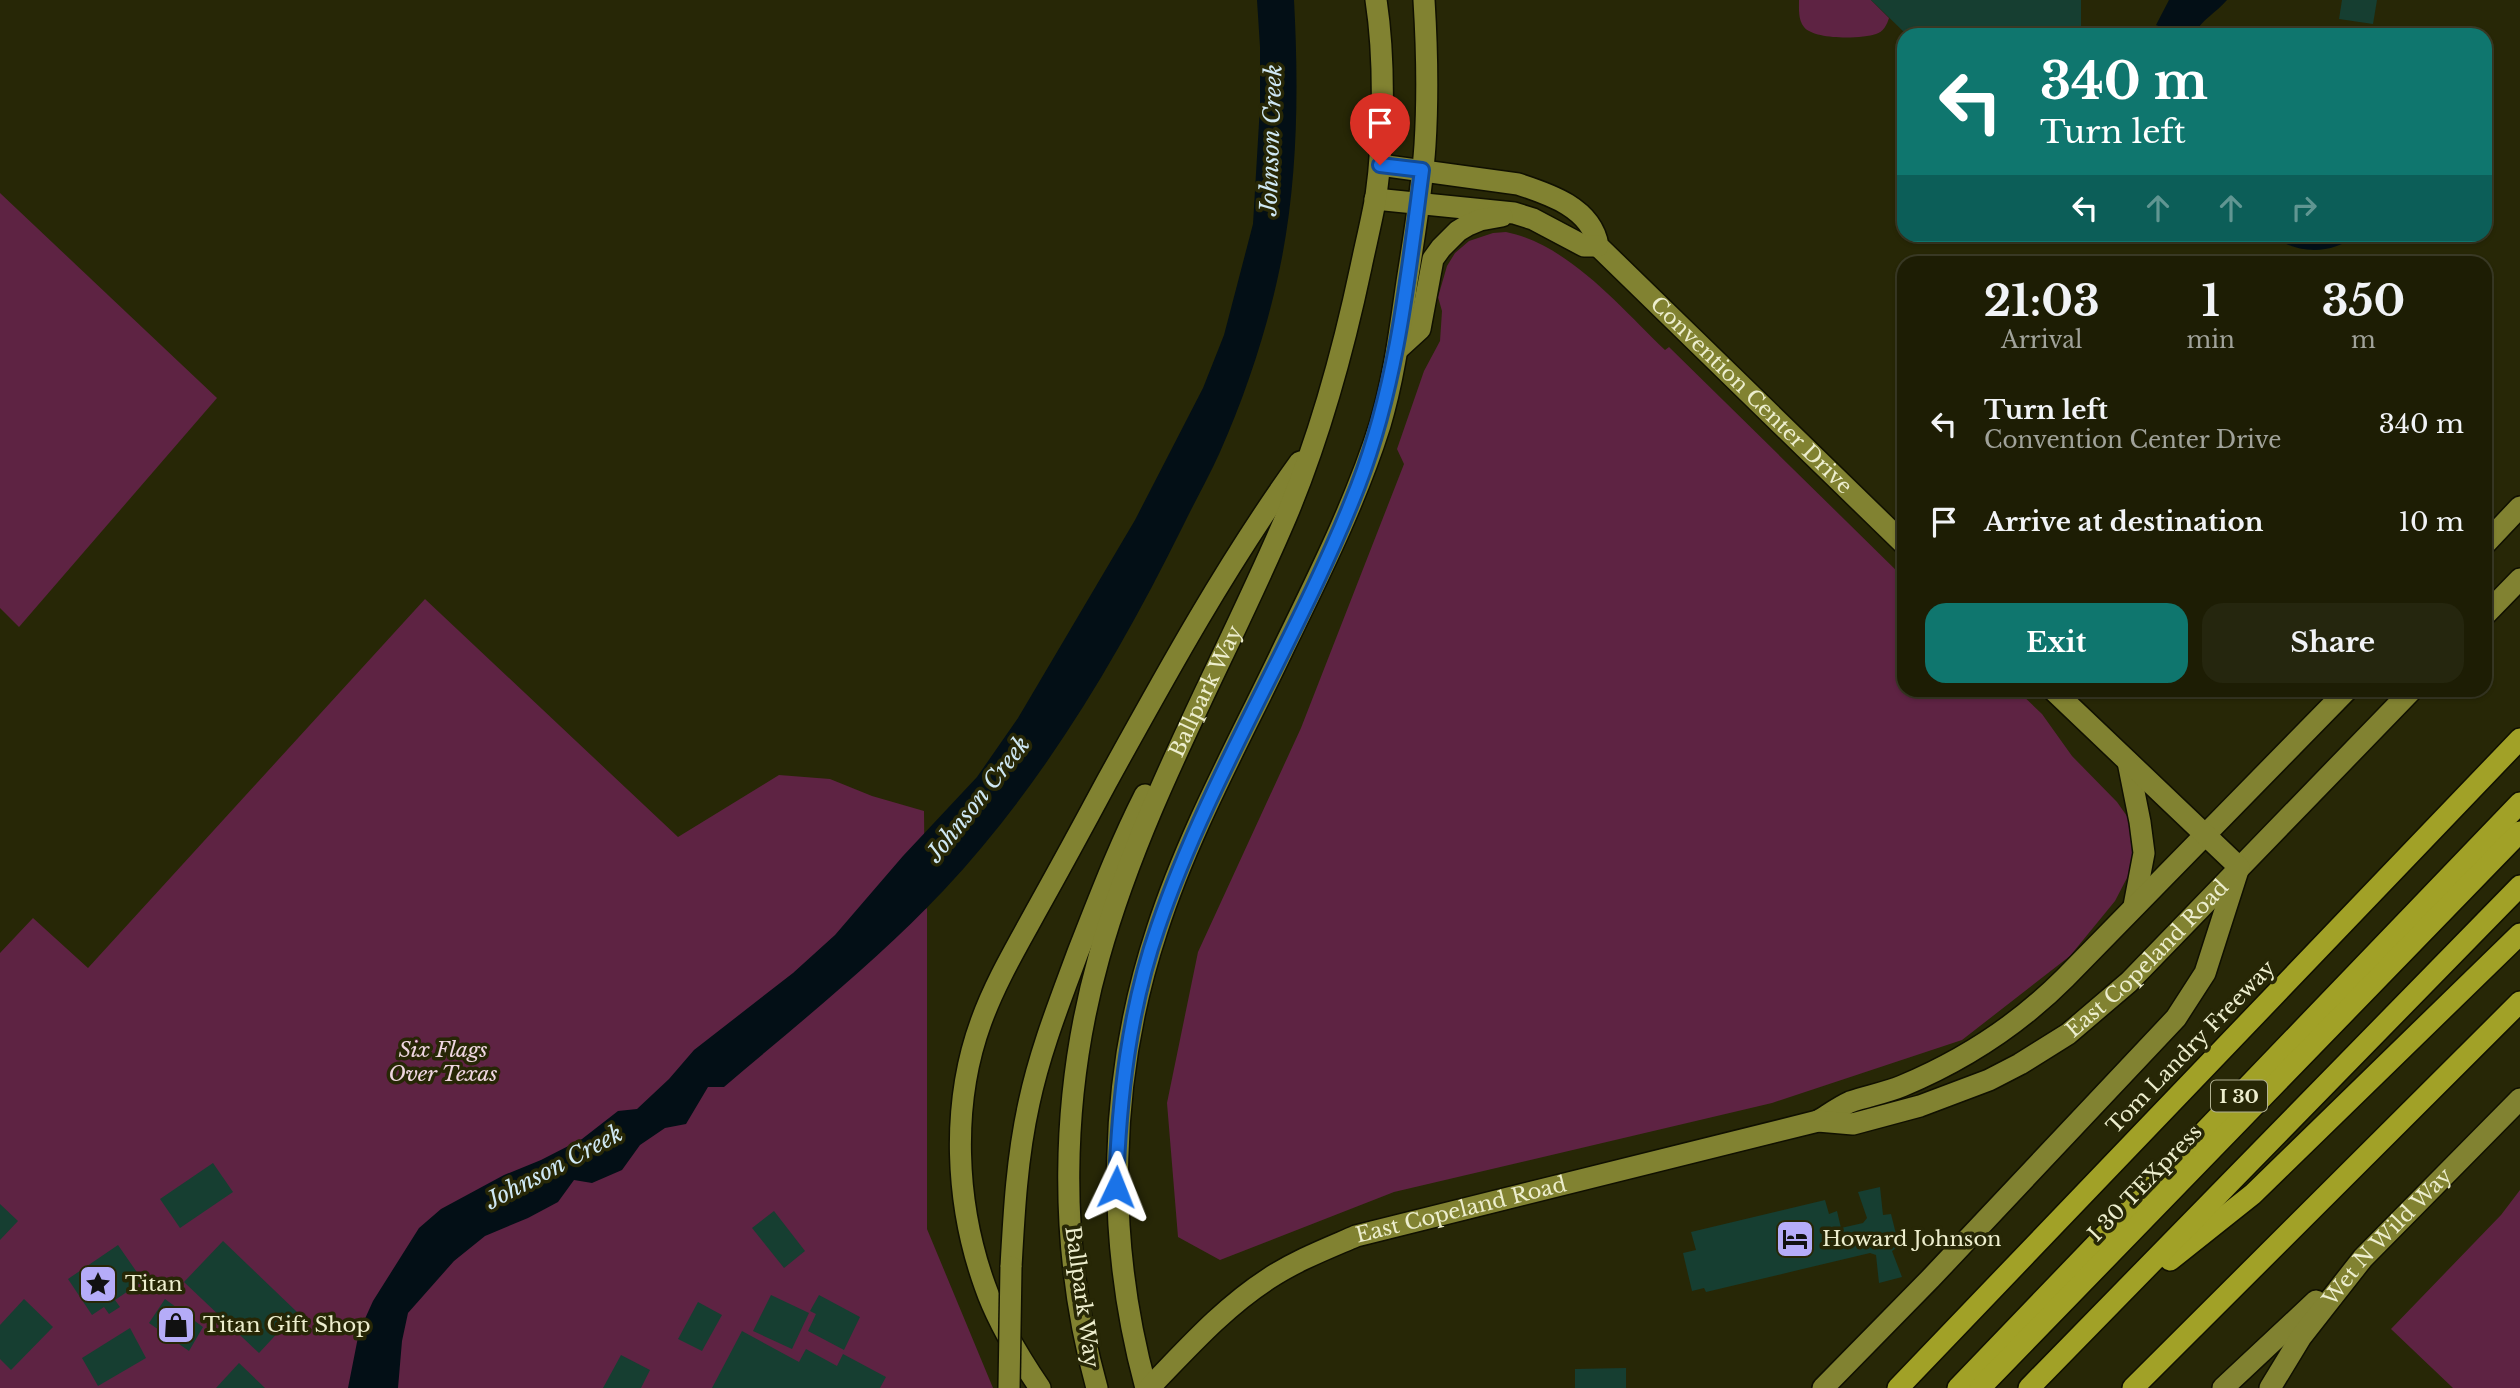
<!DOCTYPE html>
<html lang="en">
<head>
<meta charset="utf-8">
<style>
	body { margin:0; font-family:"Libre Baskerville",serif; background:#25260e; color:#f1f3f6; height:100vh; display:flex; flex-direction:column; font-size:26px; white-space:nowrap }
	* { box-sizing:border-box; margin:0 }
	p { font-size:23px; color:#a0a29a }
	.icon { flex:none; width:38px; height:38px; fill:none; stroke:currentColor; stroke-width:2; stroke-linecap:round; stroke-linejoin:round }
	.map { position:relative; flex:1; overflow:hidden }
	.sheet { position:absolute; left:1897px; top:256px; width:595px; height:441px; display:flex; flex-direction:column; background:#1d1d04; border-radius:21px; box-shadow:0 2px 5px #0004,0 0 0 2px #3b3b26 }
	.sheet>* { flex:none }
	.guide { position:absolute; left:1897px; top:28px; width:595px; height:214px; border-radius:21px; box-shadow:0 2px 5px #0004,0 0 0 2px #3b3b26; background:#0f766e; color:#fff; overflow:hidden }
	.pin { position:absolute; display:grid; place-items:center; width:60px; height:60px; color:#fff; margin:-72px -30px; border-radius:50% 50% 50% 0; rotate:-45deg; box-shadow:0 0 7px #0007 }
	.pin .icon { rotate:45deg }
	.me { position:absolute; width:77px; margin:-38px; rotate:2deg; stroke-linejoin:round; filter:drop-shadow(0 0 5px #0008) }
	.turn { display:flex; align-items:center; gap:24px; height:147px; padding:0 28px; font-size:32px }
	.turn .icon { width:91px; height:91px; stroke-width:2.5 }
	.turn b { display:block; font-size:49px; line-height:60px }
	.lanes { display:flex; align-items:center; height:66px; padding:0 28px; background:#0003; justify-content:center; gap:35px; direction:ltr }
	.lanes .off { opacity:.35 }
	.eta { display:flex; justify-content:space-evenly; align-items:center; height:119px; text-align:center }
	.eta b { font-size:42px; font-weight:700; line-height:49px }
	.cta { display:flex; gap:14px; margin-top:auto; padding:14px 28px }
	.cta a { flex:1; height:80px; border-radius:21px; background:#0f766e; color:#fff; font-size:28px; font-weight:700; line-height:80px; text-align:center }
	.cta a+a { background:#25260e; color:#f1f3f6 }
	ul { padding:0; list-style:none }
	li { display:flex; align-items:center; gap:21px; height:98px; padding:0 28px }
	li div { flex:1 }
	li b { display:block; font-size:26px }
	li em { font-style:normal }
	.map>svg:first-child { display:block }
	.green { fill:#5e2343 }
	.water { fill:#030f16 }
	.building { fill:#163e31 }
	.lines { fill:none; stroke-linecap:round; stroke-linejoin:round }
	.secondary-casing { stroke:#101001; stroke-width:24 }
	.motorway-casing { stroke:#101001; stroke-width:24 }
	.secondary { stroke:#818231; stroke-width:21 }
	.motorway { stroke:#a1a127; stroke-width:21 }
	.secondary-bridge-casing { stroke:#101001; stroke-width:24; stroke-linecap:butt }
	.secondary-bridge { stroke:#818231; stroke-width:21 }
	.route-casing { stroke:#114b97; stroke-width:18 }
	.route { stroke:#1a73e8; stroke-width:12 }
	.labels { text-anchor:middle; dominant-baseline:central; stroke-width:7; stroke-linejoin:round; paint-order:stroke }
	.shield { fill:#272706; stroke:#b2b292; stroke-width:2 }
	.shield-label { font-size:19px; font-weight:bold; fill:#edeece }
	.street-label { font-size:21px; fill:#edeece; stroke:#272706 }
	.park-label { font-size:21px; font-style:italic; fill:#efd6e1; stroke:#272706 }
	.poi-label { font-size:21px; fill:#edeece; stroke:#272706; text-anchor:start }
	.water-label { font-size:23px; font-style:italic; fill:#cfe8f4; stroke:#272706 }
</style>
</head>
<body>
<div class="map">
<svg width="2520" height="1388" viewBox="0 0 2520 1388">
	<rect width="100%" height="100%" fill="#272706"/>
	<g class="green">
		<path d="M 1799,0 L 1871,0 L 1889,18 C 1887,25 1883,32 1876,34 C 1861,39 1814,40 1804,27 C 1798,20 1799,9 1799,0 Z"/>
		<polygon points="0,193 217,398 19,627 0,608"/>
		<path d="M 1506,232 C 1569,245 1620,307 1665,350 L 1669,347 L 1904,578 L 1904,690 L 2017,690 L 2042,714 L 2072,756 L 2117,802 L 2129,819 L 2135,835 L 2136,853 L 2128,876 L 2115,901 L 2070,956 L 1962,1040 L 1772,1103 L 1394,1192 L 1220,1260 L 1178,1237 L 1167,1103 L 1198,952 L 1301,728 L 1404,464 L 1397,449 L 1424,371 L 1440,341 L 1442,311 L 1438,297 L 1447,266 L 1455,253 L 1469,241 L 1493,233 Z"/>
		<polygon points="425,599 678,837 779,775 830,779 872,796 924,811 925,909 927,908 927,1229 993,1388 0,1388 0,953 33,918 88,968"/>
		<polygon points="2520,1190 2520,1388 2453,1388 2391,1329 2501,1215"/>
	</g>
	<g class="water">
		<path d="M 1257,0 L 1294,0 C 1299,93 1298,190 1277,281 C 1264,339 1244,398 1220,452 C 1209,477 1195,501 1183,526 C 1118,657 1044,783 944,890 C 876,962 799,1023 724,1087 L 708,1087 L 686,1124 L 665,1128 L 640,1145 L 622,1170 L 592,1183 L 574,1180 L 558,1202 L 528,1218 L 485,1236 L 454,1261 L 408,1313 L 402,1341 L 398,1388 L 348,1388 L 359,1332 L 373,1301 L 419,1228 L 441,1209 L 504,1175 L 541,1160 L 582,1139 L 618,1111 L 637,1109 L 669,1079 L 694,1050 L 793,973 L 835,935 L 903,856 L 977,777 L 1018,718 L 1135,520 L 1203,388 L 1224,335 L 1253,224 L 1260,106 L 1260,47 Z"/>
		<path d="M 2169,0 L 2227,0 C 2216,13 2202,19 2194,35 L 2182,35 L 2156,25 Z"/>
		<path d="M 2270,235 L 2357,235 C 2329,256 2297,254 2270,235 Z"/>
	</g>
	<g class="building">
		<polygon points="1871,0 2081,0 2081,35 1907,35"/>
		<polygon points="2342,0 2377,0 2373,24 2339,19"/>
		<polygon points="213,1163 233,1192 180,1228 160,1199"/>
		<polygon points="1880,1187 1883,1215 1891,1214 1899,1246 1892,1251 1902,1277 1879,1283 1876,1255 1870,1253 1706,1292 1704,1288 1692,1291 1683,1253 1696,1250 1691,1232 1825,1200 1829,1214 1837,1211 1841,1228 1863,1223 1867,1218 1858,1192"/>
		<polygon points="0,1204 18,1221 0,1240"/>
		<polygon points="774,1211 805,1251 784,1268 752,1228"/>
		<polygon points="223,1241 297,1312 259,1353 184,1282"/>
		<polygon points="118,1245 143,1281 115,1300 120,1307 109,1314 104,1307 92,1315 68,1279"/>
		<polygon points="771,1295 809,1313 792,1349 753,1331"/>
		<polygon points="819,1295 860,1317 844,1350 808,1331 816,1314 810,1311"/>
		<polygon points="24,1299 53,1327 11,1370 0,1359 0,1325"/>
		<polygon points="165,1299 203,1327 189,1351 149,1323"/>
		<polygon points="698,1302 722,1315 702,1351 678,1339"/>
		<polygon points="130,1328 146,1358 98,1386 82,1358"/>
		<polygon points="742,1331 799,1362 806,1349 837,1366 843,1354 886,1377 880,1388 712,1388"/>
		<polygon points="621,1355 650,1370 641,1388 603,1388"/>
		<polygon points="239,1363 265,1388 216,1388"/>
		<polygon points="1626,1368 1626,1388 1575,1388 1575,1369"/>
	</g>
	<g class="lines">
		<defs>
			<g id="secondary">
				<path id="s1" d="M 1380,165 L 1518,184 C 1549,194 1592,208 1598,246 L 1904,544"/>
				<polyline points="1375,199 1514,213 1533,219 1584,246 1598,246"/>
				<polyline points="1397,350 1420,329 1433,259 1441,248 1458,231 1468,225 1480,220 1502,216"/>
				<polyline points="2485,544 2520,507"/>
				<polyline points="2485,615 2520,579"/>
				<polyline points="2128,762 2140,822 2144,853 2134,906"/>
				<path d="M 1818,1121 C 1828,1115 1839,1107 1850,1102 C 1867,1096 1885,1093 1902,1086 C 1962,1061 2019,1024 2065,978 L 2347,690"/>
				<path d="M 1011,1267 C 1014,1212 1017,1157 1029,1103 C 1040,1051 1060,1001 1078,952 C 1099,899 1119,846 1145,795"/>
				<path d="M 1040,1388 C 1019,1357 997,1321 985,1286 C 955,1203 951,1104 981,1022 C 995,983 1016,948 1035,913 C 1059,870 1083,826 1106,783 C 1166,674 1227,563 1300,462"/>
				<path id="s2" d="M 1097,1388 C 1058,1249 1060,1096 1099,957 C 1142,803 1224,663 1286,517 C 1320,436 1343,352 1361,267 C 1366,243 1372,219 1376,196 C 1384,138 1385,58 1376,0"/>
				<path d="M 1146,1388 C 1105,1238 1108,1078 1157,930 C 1189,831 1241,738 1285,645 C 1320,573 1356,501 1380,425 C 1394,378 1400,330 1407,282 C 1414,237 1422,191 1425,145 C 1428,97 1427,48 1424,0"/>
				<path id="s3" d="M 1149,1388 C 1186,1350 1223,1308 1268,1279 C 1295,1261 1326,1249 1356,1236 L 1818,1121 L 1853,1124 L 1920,1106 L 1989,1080 L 2020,1064 L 2068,1034 L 2129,982 L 2412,690"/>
				<polyline points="1823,1388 1931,1278 2176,1018 2205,973 2239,867 2053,690"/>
				<polyline points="2223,1388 2316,1301"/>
				<path id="s4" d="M 2270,1388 L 2301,1337 L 2363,1258 L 2520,1099"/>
			</g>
			<g id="motorway">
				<polyline points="2170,1260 2253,1194 2520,934"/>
				<polyline points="1898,1388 2520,739"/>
				<polyline points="1958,1388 2520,803"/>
				<polyline points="1980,1388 2520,832"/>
				<polyline points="2029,1388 2520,886"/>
				<polyline points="2133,1388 2520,1002"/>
			</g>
		</defs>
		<use href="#secondary" class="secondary-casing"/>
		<use href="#motorway" class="motorway-casing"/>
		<use href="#secondary" class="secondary"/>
		<use href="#motorway" class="motorway"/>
		<defs>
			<polyline id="secondary-bridge" points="1009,1388 1011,1267"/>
		</defs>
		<use href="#secondary-bridge" class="secondary-bridge-casing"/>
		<use href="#secondary-bridge" class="secondary-bridge"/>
	</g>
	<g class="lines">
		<defs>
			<path id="route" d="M 1116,1187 C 1119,1099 1129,1010 1158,927 C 1210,774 1300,636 1358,486 C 1397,384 1408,277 1422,170 L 1380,165"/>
		</defs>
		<use href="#route" class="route-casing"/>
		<use href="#route" class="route"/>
	</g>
	<defs>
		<symbol id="hotel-square" viewBox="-11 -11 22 22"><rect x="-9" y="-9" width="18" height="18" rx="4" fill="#b5acf8" stroke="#272706"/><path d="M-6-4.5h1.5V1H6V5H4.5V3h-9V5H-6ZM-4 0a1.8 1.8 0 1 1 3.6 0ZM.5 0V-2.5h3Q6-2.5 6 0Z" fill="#111"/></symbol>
		<symbol id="sight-square" viewBox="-11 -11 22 22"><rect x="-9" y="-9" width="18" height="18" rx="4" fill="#b5acf8" stroke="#272706"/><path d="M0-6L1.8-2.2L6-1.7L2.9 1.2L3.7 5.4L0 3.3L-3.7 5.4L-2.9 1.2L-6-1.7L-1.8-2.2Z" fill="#111"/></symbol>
		<symbol id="shop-square" viewBox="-11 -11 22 22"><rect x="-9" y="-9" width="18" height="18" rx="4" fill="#b5acf8" stroke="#272706"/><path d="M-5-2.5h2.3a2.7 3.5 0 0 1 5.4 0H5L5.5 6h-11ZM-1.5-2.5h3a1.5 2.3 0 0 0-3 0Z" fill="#111"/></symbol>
	</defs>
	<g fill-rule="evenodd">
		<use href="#hotel-square" x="1773" y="1217" width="44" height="44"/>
		<use href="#sight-square" x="76" y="1262" width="44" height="44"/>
		<use href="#shop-square" x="154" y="1303" width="44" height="44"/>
	</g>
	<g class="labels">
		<rect class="shield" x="2211" y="1080.5" width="56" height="31" rx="5"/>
		<g class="shield-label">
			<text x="2239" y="1096">I 30</text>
		</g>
		<g class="street-label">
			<text stroke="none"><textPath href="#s1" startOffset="460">Convention Center Drive</textPath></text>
			<text stroke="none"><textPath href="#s2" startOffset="723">Ballpark Way</textPath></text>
			<text stroke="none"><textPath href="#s3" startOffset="1115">East Copeland Road</textPath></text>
			<text transform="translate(2191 1047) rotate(-46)">Tom Landry Freeway</text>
			<text transform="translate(2145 1183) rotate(-46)">I 30 TEXpress</text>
			<text stroke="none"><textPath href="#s3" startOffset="368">East Copeland Road</textPath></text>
			<text stroke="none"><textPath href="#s4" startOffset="192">Wet N Wild Way</textPath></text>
			<text transform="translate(1082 1297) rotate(82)">Ballpark Way</text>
		</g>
		<g class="park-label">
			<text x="443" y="1050">Six Flags<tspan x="443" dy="24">Over Texas</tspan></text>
		</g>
		<g class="poi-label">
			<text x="1822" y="1239">Howard Johnson</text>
			<text x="125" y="1284">Titan</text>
			<text x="203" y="1325">Titan Gift Shop</text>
		</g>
		<g class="water-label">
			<text transform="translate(1271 140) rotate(-88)">Johnson Creek</text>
			<text transform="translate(978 799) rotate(-52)">Johnson Creek</text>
			<text transform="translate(554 1167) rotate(-28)">Johnson Creek</text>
		</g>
	</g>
</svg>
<div class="pin" style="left:1380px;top:165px;background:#d93025"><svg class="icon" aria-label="arrive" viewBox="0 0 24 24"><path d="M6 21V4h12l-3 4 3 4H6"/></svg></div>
<svg class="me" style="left:1116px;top:1187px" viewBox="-20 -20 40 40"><path d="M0-17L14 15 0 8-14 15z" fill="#1a73e8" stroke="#fff" stroke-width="4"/></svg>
<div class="guide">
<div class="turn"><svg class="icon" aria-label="left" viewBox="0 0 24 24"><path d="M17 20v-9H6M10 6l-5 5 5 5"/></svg><div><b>340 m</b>Turn left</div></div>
<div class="lanes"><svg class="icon" aria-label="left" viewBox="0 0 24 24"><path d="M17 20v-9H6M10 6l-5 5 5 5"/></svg><svg class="icon off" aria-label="ahead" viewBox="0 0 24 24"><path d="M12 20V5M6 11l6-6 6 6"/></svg><svg class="icon off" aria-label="ahead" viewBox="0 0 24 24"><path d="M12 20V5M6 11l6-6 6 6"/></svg><svg class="icon off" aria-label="right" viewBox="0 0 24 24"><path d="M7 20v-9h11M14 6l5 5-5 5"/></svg></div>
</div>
<section class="sheet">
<div class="eta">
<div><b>21:03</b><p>Arrival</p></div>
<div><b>1</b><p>min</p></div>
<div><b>350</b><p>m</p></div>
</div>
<ul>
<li><svg class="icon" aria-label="left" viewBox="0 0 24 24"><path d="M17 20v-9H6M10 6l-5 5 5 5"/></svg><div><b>Turn left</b><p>Convention Center Drive</p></div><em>340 m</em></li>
<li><svg class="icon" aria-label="arrive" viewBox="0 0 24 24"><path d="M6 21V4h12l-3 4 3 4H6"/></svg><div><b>Arrive at destination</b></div><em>10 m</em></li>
</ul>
<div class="cta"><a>Exit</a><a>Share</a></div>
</section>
</div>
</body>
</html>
